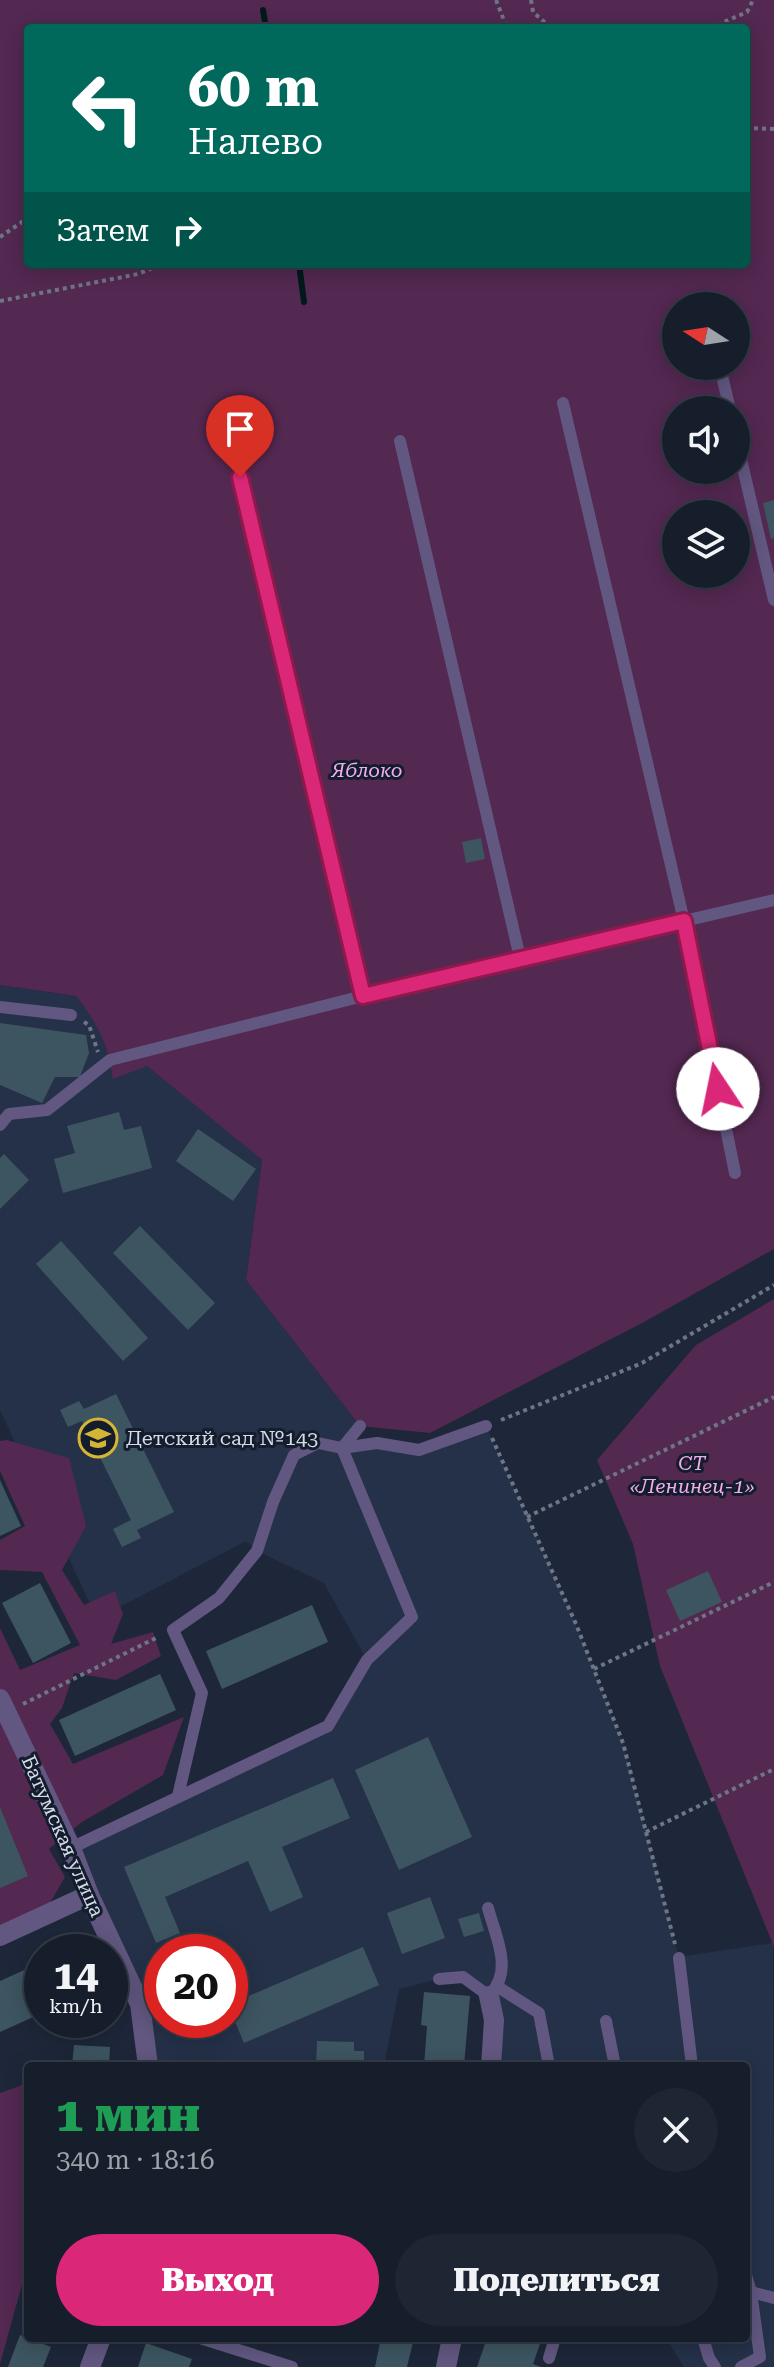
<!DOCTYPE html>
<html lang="ru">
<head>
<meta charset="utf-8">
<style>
	body { margin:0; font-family:"Roboto Serif",serif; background:#1f2633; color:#f1f3f6; height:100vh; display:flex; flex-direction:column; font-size:30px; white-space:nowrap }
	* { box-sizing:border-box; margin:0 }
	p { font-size:26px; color:#9ea2a9 }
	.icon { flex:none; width:44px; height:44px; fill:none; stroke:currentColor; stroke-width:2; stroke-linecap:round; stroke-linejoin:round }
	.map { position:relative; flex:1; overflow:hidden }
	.side { position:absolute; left:24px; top:2062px; width:726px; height:280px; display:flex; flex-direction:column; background:#161d2b; border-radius:8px; box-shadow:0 4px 20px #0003,0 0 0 2px #353b47 }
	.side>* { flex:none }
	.hud { position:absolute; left:24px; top:24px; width:726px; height:244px; border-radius:8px; box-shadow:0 4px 20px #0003,0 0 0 2px #353b47; background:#00695c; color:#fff; overflow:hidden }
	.needle { width:52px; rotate:282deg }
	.controls { position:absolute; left:662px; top:292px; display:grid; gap:16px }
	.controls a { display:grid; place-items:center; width:88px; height:88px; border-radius:50%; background:#161d2b; box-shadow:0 4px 20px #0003,0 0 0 2px #353b47; font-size:40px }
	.speed { position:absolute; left:24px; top:1934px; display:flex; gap:16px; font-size:40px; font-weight:700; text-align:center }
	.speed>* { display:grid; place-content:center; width:104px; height:104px; border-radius:50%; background:#161d2b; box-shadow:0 4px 20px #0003,0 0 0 2px #353b47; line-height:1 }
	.speed small { font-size:20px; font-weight:400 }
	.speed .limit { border:12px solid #d22; background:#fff; color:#111 }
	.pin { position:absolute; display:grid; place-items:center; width:68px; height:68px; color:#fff; margin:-82px -34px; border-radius:50% 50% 50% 0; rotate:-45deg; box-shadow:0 0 8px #0007 }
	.pin .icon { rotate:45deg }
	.me { position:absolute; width:88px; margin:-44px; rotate:349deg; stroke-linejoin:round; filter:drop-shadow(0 0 6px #0008) }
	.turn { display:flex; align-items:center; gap:28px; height:168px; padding:0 32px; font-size:36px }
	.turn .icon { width:104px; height:104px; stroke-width:2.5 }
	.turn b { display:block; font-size:56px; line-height:68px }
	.then { display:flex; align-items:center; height:76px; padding:0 32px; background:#0003; gap:16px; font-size:30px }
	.round { display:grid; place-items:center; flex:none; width:84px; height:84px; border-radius:42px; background:#1f2633 }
	.overview { display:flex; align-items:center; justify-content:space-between; height:136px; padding:0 32px }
	h1 { font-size:48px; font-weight:800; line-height:60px; color:#1e9e55 }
	.button { display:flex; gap:16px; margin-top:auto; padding:16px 32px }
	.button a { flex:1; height:92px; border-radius:48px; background:#db2777; color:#fff; font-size:32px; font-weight:800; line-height:92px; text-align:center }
	.button a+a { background:#1f2633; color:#f1f3f6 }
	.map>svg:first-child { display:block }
	.built { fill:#243148; fill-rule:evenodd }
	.green { fill:#532851; fill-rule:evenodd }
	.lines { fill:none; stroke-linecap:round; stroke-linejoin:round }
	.stream { stroke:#001a1b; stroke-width:6 }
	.building { fill:#3d5561 }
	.path { stroke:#6d7685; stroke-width:4; stroke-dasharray:4 4; stroke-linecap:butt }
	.service { stroke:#615780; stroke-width:12 }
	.minor { stroke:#615780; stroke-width:20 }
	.route-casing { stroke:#8e194d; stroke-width:20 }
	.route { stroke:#db2777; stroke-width:14 }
	.labels { text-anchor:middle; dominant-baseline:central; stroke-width:6; stroke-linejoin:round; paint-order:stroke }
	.park-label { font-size:20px; font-style:italic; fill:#f2acee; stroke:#141d2e }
	.poi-label { font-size:20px; fill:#d4dbe7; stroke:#141d2e; text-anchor:start }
	.street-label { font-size:20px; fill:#d4dbe7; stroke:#141d2e }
</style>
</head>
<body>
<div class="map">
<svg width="774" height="2367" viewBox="0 0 774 2367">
	<rect width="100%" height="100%" fill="#1d2739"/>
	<path class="built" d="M 0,985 L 76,996 L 99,1026 L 110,1060 L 147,1066 L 262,1160 L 246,1280 L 360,1426 L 343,1447 L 403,1448 L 486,1426 L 576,1624 L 623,1743 L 679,1957 L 773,1943 L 774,2367 L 684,2367 L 666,2338 L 746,2338 L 746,2066 L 491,2066 L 489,1997 L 462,1977 L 439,1979 L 399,1989 L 384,2066 L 148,2066 L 140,2004 L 71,1848 L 328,1726 L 367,1660 L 324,1583 L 257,1551 L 246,1541 L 97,1619 L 0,1410 ZM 162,1952 L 230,1952 L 230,2020 L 162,2020 Z"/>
	<g class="green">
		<path d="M 0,0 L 774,0 L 774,1249 L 644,1322 L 430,1433 L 360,1426 L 246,1280 L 262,1160 L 147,1066 L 113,1079 C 107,1042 99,1026 76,996 L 0,985 ZM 28,28 L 746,28 L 746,264 L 28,264 ZM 676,306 L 736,306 L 736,366 L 676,366 ZM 676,410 L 736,410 L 736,470 L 676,470 ZM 676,514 L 736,514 L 736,574 L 676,574 Z"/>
		<polygon points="774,1299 774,1947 660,1666 633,1544 597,1460 696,1345"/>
		<polygon points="7,1440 69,1458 86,1526 62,1570 84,1605 115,1591 123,1614 111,1644 153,1632 161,1656 116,1680 74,1673 62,1708 50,1724 73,1764 184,1717 163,1775 82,1822 49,1849 65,1877 50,1903 0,1927 0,1628 20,1670 80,1645 42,1572 0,1570 0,1540 25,1526 0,1471 0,1441"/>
		<polygon points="28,2083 28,2263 0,2364 0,2093"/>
	</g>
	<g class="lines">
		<g class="stream">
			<polyline points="263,10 266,28"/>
			<polyline points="299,264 304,302"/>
		</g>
	</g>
	<g class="building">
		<polygon points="774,500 774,538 771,539 763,503"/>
		<polygon points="481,838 485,859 466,863 462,842"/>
		<polygon points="0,1023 86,1035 89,1053 80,1077 55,1077 42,1103 0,1085"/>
		<polygon points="119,1112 124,1130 141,1126 152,1168 63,1193 54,1159 75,1153 67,1126"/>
		<polygon points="198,1129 256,1169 233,1201 176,1161"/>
		<polygon points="4,1154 29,1180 0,1209 0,1158"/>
		<polygon points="140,1226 215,1303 188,1330 113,1253"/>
		<polygon points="61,1241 148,1338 123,1361 36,1264"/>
		<polygon points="116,1394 174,1512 137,1530 141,1538 122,1547 113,1529 131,1520 82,1421 68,1427 60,1410 79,1401 84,1409"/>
		<polygon points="0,1480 21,1526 0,1536"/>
		<polygon points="708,1571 722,1602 680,1621 666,1590"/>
		<polygon points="40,1583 71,1643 33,1663 2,1603"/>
		<polygon points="312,1605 328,1642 222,1689 206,1651"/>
		<polygon points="160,1674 176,1710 75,1756 59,1720"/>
		<polygon points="428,1737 472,1837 399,1870 355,1770"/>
		<polygon points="333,1778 350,1818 282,1847 303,1897 270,1912 248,1861 165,1897 180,1933 156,1943 124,1867"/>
		<polygon points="0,1807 28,1876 0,1888"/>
		<polygon points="430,1897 445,1938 402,1954 387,1913"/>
		<polygon points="479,1913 484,1931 464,1937 458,1919"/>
		<polygon points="363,1947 379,1985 244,2043 230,2010 230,2004"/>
		<polygon points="42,1962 42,2013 0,2032 0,1981"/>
		<polygon points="424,1992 470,1996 464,2066 424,2066 427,2026 421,2025"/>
		<polygon points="317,2041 354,2042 354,2051 364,2051 364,2066 316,2066"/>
		<polygon points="74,2045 110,2047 109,2066 72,2066"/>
		<polygon points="20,2335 51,2347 43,2367 8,2367"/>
		<polygon points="381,2338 414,2338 407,2367 375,2367"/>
		<polygon points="487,2338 542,2338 533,2364 541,2367 477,2367"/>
		<polygon points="146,2343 192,2359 189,2367 138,2367"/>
	</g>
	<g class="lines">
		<g class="path">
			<polyline points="496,0 507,28"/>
			<polyline points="531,0 533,12 551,28"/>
			<polyline points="710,28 747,12 753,0"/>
			<polyline points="746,128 774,129"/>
			<polyline points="0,237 28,218"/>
			<polyline points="0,301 138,274 162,264"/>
			<polyline points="84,1022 89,1025 98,1052"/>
			<polyline points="501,1420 642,1363 774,1285"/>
			<polyline points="492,1438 576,1624 623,1743 675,1944"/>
			<polyline points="527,1517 774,1397"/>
			<polyline points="594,1669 774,1582"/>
			<polyline points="23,1704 158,1637"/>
			<polyline points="646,1832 774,1769"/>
		</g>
		<g class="service">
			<polyline points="720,367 730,410"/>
			<polyline points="563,403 684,921 735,1173"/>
			<polyline points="736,438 774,600"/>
			<polyline points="400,441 520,958"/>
			<polyline points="240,477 363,996"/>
			<polyline points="0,1007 71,1015"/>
			<polyline points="0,1125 9,1114 47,1110 110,1060 363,996 774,900"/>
			<polyline points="342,1448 360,1426"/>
			<polyline points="178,1796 202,1693 173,1630 219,1598 257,1551 273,1502 294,1455 318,1443 342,1448 377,1443 419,1450 486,1426"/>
			<polyline points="71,1848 328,1726 367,1660 412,1617 342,1448"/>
			<polyline points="679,1958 692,2066"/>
			<path d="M 439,1979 L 463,1977 L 489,1996 C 514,1971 496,1938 488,1908"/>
			<polyline points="498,1987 539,2013 549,2066"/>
			<polyline points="606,2021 615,2066"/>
			<polyline points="746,2275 751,2292 774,2298"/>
			<polyline points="200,2338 292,2367"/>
			<polyline points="703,2338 709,2358 715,2367"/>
			<polyline points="549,2358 555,2338"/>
			<polyline points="741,2367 760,2357 751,2292"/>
		</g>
		<g class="minor">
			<polyline points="0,1699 71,1848 89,1895 140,2004 148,2066"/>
			<polyline points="0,1936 89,1895"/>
			<polyline points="489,1996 494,2020 491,2066"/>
			<polyline points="90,2367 101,2338"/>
			<polyline points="446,2367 452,2338"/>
		</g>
	</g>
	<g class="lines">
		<defs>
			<polyline id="route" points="240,477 363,996 684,921 718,1089"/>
		</defs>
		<use href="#route" class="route-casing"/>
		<use href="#route" class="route"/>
	</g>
	<defs>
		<symbol id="school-ring" viewBox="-11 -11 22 22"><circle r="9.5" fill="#141d2e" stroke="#d5b535" stroke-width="1.5"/><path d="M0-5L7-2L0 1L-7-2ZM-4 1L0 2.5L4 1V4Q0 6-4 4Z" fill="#d5b535"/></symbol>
	</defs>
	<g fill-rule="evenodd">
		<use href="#school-ring" x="76" y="1416" width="44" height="44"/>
	</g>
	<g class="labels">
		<g class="park-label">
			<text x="367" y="770">Яблоко</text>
			<text x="692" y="1463">СТ<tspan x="692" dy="23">«Ленинец-1»</tspan></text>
		</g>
		<g class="poi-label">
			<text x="126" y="1438">Детский сад №143</text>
		</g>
		<g class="street-label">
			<text transform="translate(63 1836) rotate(66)">Батумская улица</text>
		</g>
	</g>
</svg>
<div class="controls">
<a><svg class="needle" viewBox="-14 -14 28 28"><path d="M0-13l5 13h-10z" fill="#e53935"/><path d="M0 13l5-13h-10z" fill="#9ea2a9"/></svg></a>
<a><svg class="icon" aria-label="sound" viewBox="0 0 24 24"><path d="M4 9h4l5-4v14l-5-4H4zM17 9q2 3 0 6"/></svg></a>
<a><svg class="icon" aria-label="layers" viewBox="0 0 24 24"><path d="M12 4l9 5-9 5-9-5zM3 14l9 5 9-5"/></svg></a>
</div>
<div class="speed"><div>14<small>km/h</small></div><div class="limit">20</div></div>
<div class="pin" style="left:240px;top:477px;background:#d93025"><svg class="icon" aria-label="arrive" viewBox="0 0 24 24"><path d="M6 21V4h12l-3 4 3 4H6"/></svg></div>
<svg class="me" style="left:718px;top:1089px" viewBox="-20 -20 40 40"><circle r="19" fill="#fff"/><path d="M0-13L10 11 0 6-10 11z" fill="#db2777"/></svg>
<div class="hud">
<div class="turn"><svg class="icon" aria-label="left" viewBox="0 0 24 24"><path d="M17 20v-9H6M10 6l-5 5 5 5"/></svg><div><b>60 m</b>Налево</div></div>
<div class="then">Затем<svg class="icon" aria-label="right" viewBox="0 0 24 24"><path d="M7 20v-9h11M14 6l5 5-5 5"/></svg></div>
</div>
<section class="side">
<div class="overview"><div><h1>1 мин</h1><p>340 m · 18:16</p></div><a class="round"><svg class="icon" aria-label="close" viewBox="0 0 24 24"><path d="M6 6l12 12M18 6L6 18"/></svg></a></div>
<div class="button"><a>Выход</a><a>Поделиться</a></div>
</section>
</div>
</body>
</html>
